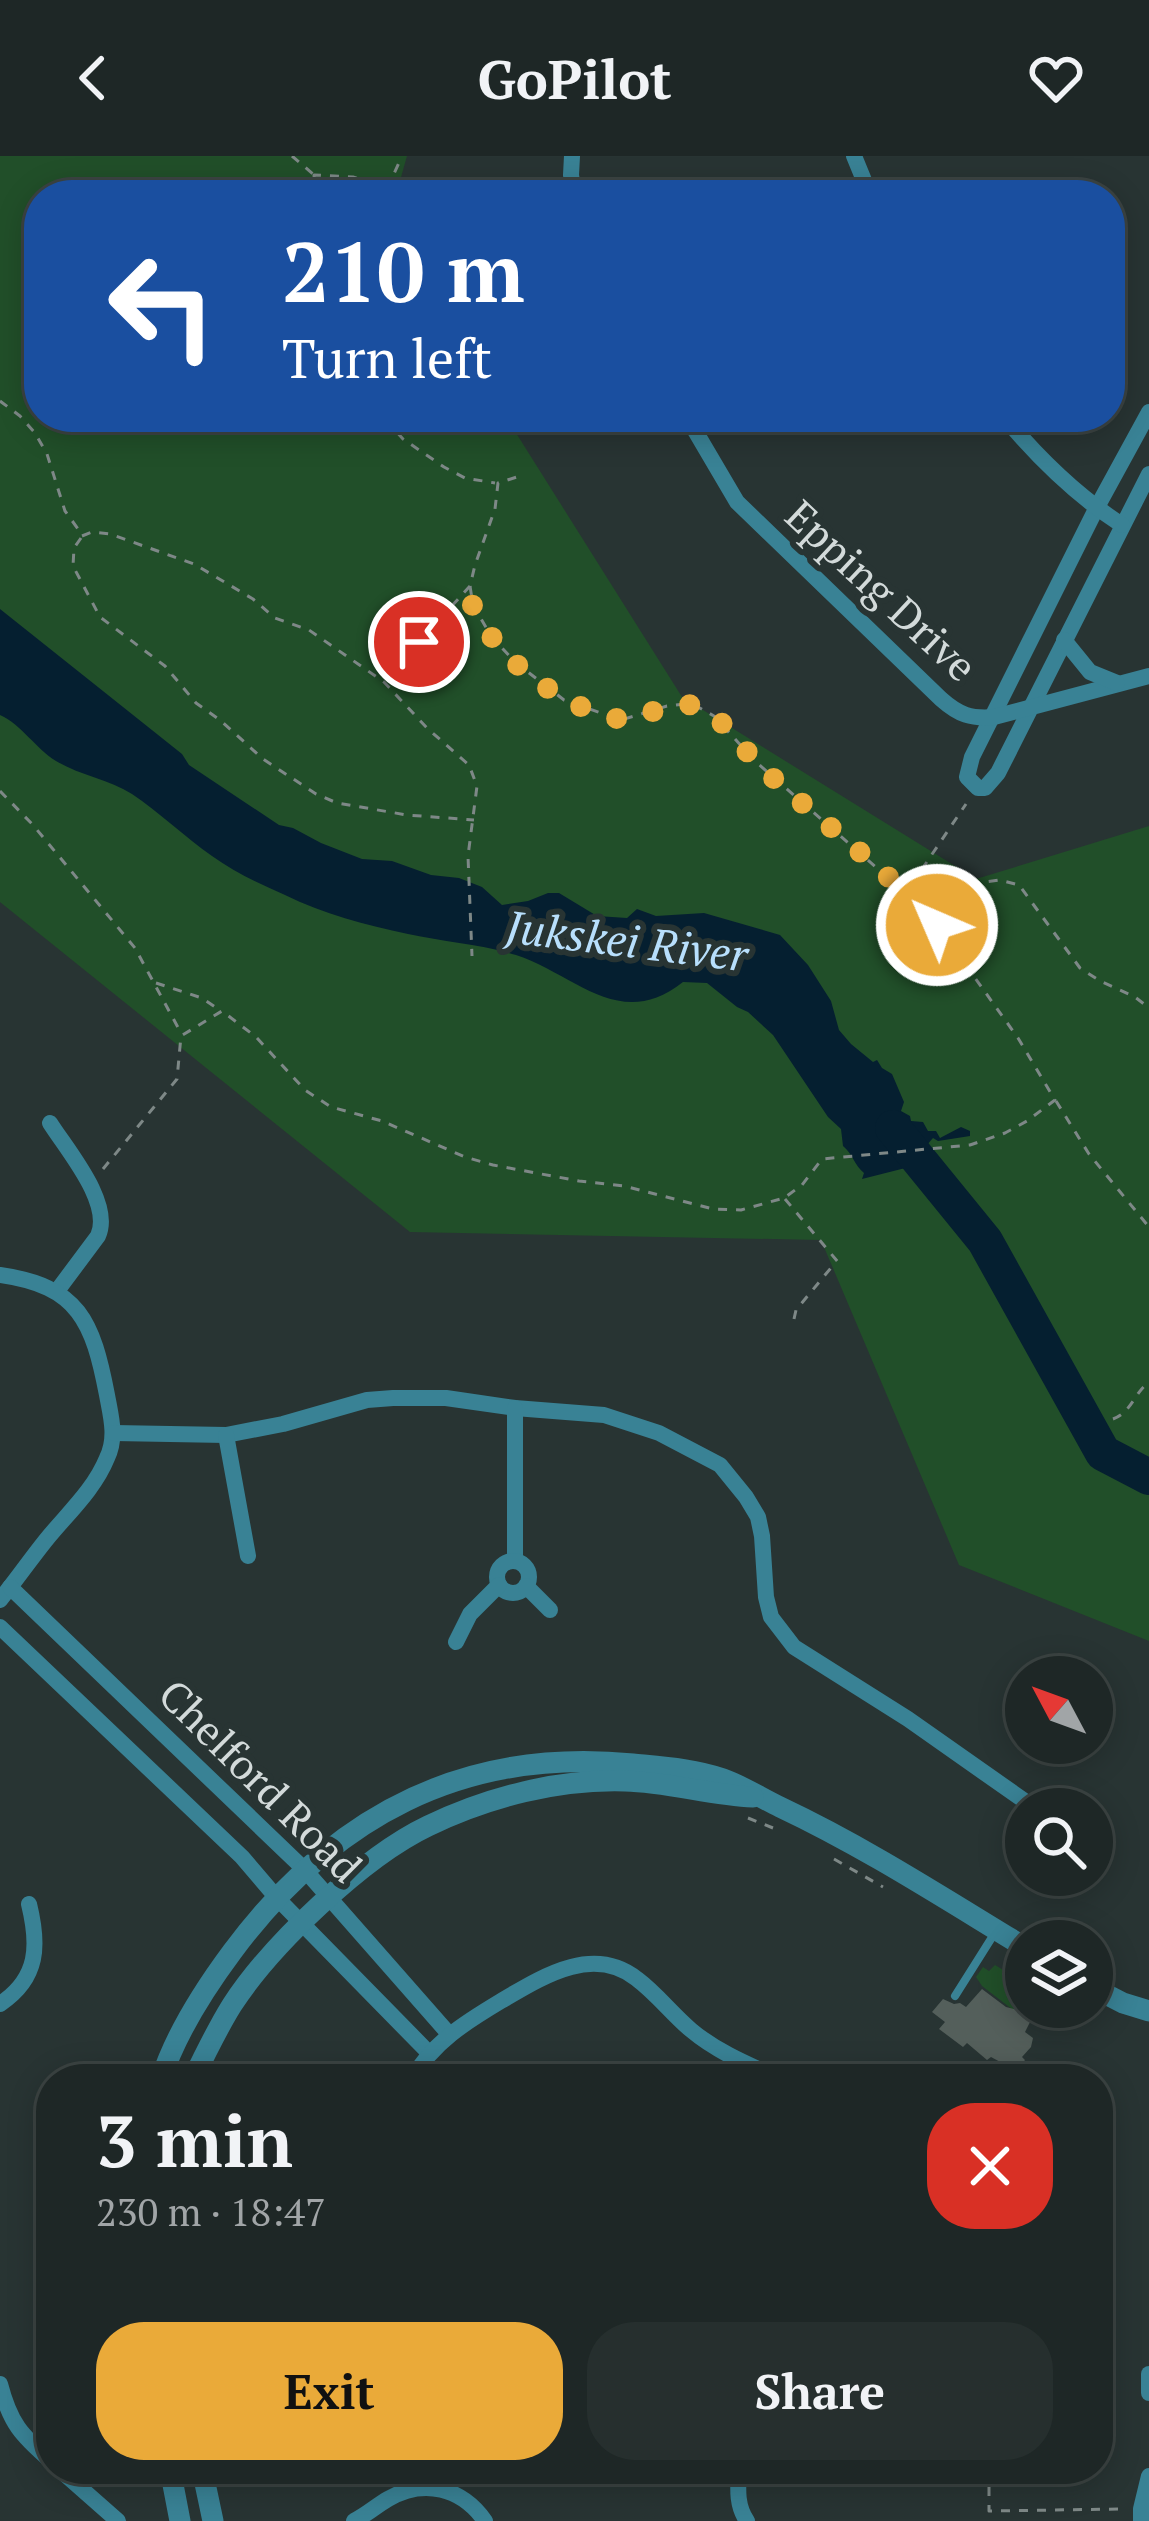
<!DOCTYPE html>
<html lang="en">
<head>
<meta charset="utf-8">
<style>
	body { margin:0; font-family:"PT Serif",serif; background:#262f2e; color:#f1f3f6; height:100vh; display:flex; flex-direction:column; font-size:45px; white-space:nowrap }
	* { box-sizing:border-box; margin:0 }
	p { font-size:39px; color:#a1a5a7 }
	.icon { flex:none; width:66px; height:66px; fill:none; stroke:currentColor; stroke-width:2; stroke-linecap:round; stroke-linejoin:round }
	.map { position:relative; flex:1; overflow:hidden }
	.sheet { position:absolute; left:36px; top:1908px; width:1077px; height:420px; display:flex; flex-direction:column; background:#1e2726; border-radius:48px; box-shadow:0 6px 30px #0003,0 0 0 3px #3c4443 }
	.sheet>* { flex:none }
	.guide { position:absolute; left:24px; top:24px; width:1101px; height:252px; border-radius:48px; box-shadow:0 6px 30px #0003,0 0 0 3px #3c4443; background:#1a4fa0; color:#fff; overflow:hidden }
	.needle { width:78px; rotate:311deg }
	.tools { position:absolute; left:1005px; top:1500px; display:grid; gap:24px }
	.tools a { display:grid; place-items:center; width:108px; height:108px; border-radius:50%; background:#1e2726; box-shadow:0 6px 30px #0003,0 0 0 3px #3c4443; font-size:60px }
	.pin { position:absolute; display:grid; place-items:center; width:102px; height:102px; color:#fff; margin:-51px; border:6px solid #fff; border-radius:50%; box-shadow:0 3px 12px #0007 }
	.me { position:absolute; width:132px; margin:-66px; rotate:315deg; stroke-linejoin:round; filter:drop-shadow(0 0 9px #0008) }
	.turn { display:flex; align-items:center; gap:42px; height:252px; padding:0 60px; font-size:54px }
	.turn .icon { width:156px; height:156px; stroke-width:2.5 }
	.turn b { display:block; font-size:84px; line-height:102px }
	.round { display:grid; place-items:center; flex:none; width:126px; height:126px; border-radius:48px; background:#262f2e }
	.headline { display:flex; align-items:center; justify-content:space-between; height:204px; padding:0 60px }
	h1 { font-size:72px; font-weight:600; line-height:90px }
	.action { display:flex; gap:24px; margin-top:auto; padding:24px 60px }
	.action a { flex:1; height:138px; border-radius:48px; background:#eaaa39; color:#111; font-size:48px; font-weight:600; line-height:138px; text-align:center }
	.action a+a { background:#262f2e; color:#f1f3f6 }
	header { display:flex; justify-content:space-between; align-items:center; height:156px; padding:0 60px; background:#1e2726; font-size:54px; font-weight:600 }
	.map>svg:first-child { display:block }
	.green { fill:#214f29 }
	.water { fill:#051f30 }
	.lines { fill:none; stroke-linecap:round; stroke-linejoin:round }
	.river { stroke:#051f30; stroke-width:36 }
	.building { fill:#545f5b }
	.path { stroke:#7e8887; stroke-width:3; stroke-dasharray:9 9; stroke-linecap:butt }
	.service { stroke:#398295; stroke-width:8 }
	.minor { stroke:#398295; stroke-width:16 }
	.tertiary { stroke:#398295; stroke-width:21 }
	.route { stroke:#eaaa39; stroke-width:21; stroke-dasharray:0 37.8 }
	.labels { text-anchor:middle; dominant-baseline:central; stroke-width:12; stroke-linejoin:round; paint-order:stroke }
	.street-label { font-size:42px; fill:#d3dada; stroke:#283433 }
	.water-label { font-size:45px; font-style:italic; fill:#b8dffc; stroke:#283433 }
</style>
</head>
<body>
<header><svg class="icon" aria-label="back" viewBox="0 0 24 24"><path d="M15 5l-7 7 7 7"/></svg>GoPilot<svg class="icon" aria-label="heart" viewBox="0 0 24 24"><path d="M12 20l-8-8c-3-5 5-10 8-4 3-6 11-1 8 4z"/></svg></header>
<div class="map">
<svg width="1149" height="2365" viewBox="0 0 1149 2365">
	<rect width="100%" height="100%" fill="#283433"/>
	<g class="green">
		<polygon points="0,0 407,0 396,39 39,39 39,261 506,261 682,541 976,723 1149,670 1149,1485 959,1409 821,1084 410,1076 0,746"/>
		<polygon points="995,1809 1026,1828 1026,1851 1039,1851 1030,1857 1022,1853 1017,1857 982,1830 976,1821 983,1811 989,1815"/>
	</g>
	<path class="water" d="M 0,453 L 182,598 L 189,609 L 279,669 L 293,672 L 321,687 L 362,703 L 392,705 L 431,719 L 459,722 L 482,731 L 502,749 L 528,745 L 548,737 L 559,737 L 597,760 L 627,762 L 637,753 L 656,760 L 704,757 L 780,779 L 808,809 L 831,845 L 839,874 L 851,888 L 873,906 L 877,904 L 882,912 L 892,918 L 904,946 L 901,955 L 910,960 L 911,965 L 923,966 L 928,975 L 936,975 L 940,982 L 961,971 L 970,975 L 970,980 L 938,985 L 933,982 L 926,990 L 931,1001 L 929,1006 L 862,1023 L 864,1017 C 854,1009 853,998 843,990 L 841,973 L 828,961 L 773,879 L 748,856 L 737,851 L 707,827 L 683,826 C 620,876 576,819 516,799 C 481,788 444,786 408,778 C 366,769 323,758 285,739 C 260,728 234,716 212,700 C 185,681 160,657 132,638 C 110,624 79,619 56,605 C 35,592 22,569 0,559 Z"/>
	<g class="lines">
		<polyline class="river" points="893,972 985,1085 1103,1297 1149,1321"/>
	</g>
	<polygon class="building" points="982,1833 1006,1851 1034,1858 1025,1876 1033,1882 1031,1891 1022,1901 1025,1904 1017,1915 991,1901 987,1904 967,1887 963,1891 939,1873 945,1866 932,1856 943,1843 954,1848 960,1847 966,1851"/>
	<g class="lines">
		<g class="path">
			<polyline points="292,0 313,18"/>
			<polyline points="315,39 314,19 353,21 376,29 385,28 392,22 402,0"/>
			<polyline points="0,245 20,260 35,277 47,298 65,355 81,377"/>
			<polyline points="391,261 393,272 403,283 444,311 465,322 495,327"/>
			<polyline points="82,380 92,376 110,378 194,408 253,443 275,462 309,474 384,526 427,572 469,609 477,630 468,700 472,800"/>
			<polyline points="81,382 74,392 73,410 100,461 165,510 196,547 220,564 263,603 316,638 337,647 407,659 474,664"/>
			<polyline points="470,430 473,449 491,480 515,506 564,544 621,564 667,550 686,548 698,551 714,560 756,606 887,721"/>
			<polyline points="380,497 406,493 419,486 470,430 475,409 495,353 498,327 520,320"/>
			<polyline points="0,635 33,669 135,792 181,877"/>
			<polyline points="917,722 978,727 1000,724 1019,729 1080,812 1100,825 1135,841 1149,852"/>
			<polyline points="156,827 202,842 218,853"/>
			<polyline points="1056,945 1089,998 1149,1071"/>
			<polyline points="103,1013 177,923 181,880 222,855 256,881 305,934 331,951 382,965 465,1001 493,1009 579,1025 624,1030 713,1053 741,1054 784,1042 802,1029 822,1003 970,989 1005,977 1027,965 1055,944 1018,882 940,773 889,722 916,722 966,648"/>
			<polyline points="785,1043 838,1106"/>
			<polyline points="794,1163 796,1154 835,1107"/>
			<path d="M 1113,1263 C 1132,1256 1134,1237 1149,1226"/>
			<polyline points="748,1662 773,1672"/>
			<polyline points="834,1703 883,1731"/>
			<polyline points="989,2313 989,2355 1121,2353"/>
		</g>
		<polyline class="service" points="955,1840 996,1775"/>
		<g class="minor">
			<polyline points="572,0 571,19 574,39"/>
			<polyline points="854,0 870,39"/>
			<polyline points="1149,256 1096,353 972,601 967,621 978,632 985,632 998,617 1149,318"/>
			<path d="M 687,261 L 737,346 L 941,543 C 959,559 971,563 994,561 L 1149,520"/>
			<path d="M 1004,261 C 1039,303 1077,340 1122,369"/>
			<polyline points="1064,484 1090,516 1117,527"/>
			<path d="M 50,967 C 67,994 113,1047 98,1080 L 57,1135"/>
			<path d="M 0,1119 C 79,1130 93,1166 107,1239 C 111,1261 117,1281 107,1302 C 94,1334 67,1358 46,1384 C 30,1404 16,1424 0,1444"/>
			<polyline points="114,1277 226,1279 283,1268 367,1244 393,1242 446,1242 515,1252 604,1259 659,1277 720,1309 746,1341 758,1361 762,1380 766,1441 771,1461 794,1491 908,1563 1036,1653"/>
			<polyline points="226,1279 248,1400"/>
			<polyline points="515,1405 515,1252"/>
			<circle cx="513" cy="1421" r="16"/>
			<polyline points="526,1430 550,1454"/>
			<polyline points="10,1431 304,1713 449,1878"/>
			<polyline points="0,1471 242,1701 277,1742 429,1897"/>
			<polyline points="456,1486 470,1458 499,1429"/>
			<path d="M 0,1848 C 39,1822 39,1789 29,1748"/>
			<path d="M 412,1923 C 433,1886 466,1866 501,1845 C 542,1821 593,1788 637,1823 C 657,1838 672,1858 691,1874 C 717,1896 749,1909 780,1923"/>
			<polyline points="1149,2218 1149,2237"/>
			<path d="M 0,2228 C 10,2267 21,2279 51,2305"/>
			<polyline points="59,2313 118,2365"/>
			<path d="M 739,2313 C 738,2332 736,2349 747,2365"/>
			<path d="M 354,2365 C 366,2359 376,2350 388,2343 C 424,2322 462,2332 485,2365"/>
			<polyline points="1141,2365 1141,2353 1149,2320"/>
		</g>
		<g class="tertiary">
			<polyline points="1092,1831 1123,1847 1149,1855"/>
			<path d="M 161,1923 C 176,1877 203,1835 232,1796 C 332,1661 462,1591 633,1608 C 663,1611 694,1613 723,1623 C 743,1630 761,1642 780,1651 C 865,1691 945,1743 1026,1792"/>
			<path d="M 193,1923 C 205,1898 217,1873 232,1849 C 271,1789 363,1701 428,1670 C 488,1641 558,1623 625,1625 C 668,1626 710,1639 753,1641"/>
			<polyline points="170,2313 180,2365"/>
			<polyline points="202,2313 213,2365"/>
		</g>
	</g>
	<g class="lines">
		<path class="route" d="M 419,486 L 445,459 L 454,446 L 466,442 C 477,452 482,467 491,480 C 519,518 573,555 620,563 C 644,567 669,538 700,552 C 724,562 741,591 759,609 C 817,663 883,710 937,769"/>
	</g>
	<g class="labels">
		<g class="street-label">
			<text transform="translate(882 434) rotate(43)">Epping Drive</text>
			<text transform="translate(261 1624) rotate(45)">Chelford Road</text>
		</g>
		<g class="water-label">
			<text transform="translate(627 784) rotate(7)">Jukskei River</text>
		</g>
	</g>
</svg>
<div class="tools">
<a><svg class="needle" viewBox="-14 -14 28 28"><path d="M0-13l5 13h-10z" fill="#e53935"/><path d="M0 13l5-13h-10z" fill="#a1a5a7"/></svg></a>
<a><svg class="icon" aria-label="search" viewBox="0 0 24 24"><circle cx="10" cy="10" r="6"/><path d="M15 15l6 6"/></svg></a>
<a><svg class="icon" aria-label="layers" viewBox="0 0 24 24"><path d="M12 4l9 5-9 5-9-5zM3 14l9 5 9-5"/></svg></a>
</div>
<div class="pin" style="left:419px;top:486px;background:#d93025"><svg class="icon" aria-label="arrive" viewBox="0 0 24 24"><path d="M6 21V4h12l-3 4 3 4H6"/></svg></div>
<svg class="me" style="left:937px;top:769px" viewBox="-20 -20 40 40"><circle r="17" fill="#eaaa39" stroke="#fff" stroke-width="3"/><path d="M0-11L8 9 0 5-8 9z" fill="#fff"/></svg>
<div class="guide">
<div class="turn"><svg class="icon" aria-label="left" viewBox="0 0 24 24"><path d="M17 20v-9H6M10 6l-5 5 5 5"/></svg><div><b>210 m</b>Turn left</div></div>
</div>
<section class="sheet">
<div class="headline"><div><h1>3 min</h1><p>230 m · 18:47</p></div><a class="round" style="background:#d93025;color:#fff"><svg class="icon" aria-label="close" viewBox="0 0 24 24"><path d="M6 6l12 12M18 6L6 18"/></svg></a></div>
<div class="action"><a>Exit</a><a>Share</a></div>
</section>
</div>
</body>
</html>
